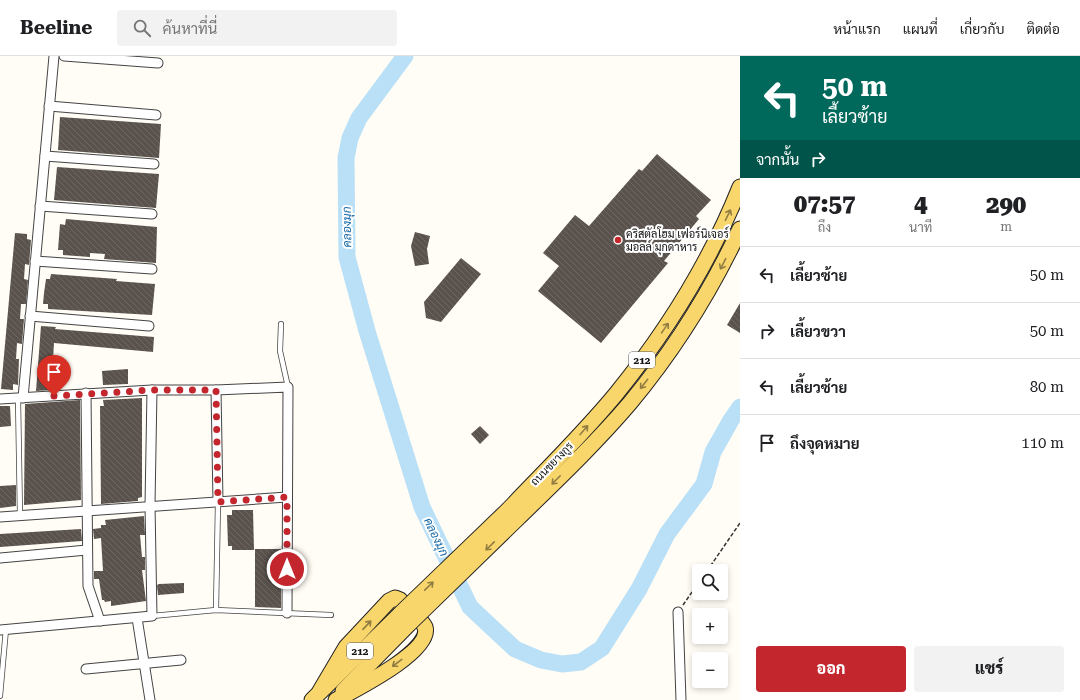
<!DOCTYPE html>
<html lang="th">
<head>
<meta charset="utf-8">
<style>
	body { margin:0; font-family:"Roboto Serif",Sarabun,serif; background:#f2f2f2; color:#202124; height:100vh; display:flex; flex-direction:column; font-size:15px; white-space:nowrap }
	* { box-sizing:border-box; margin:0 }
	p { font-size:13px; color:#757577 }
	.icon { flex:none; width:22px; height:22px; fill:none; stroke:currentColor; stroke-width:2; stroke-linecap:round; stroke-linejoin:round }
	.map { position:relative; flex:1; overflow:hidden }
	.details { display:flex; flex-direction:column; background:#fff; width:340px }
	.details>* { flex:none }
	.guide { background:#00695c; color:#fff; overflow:hidden }
	.buttons { position:absolute; left:692px; top:508px; display:grid; gap:8px }
	.buttons a { display:grid; place-items:center; width:36px; height:36px; border-radius:4px; background:#fff; box-shadow:0 2px 6px #0003; font-size:20px }
	.pin { position:absolute; display:grid; place-items:center; width:34px; height:34px; color:#fff; margin:-41px -17px; border-radius:50% 50% 50% 0; rotate:-45deg; box-shadow:0 0 4px #0007 }
	.pin .icon { rotate:45deg }
	.me { position:absolute; width:44px; margin:-22px; rotate:0deg; stroke-linejoin:round; filter:drop-shadow(0 0 3px #0008) }
	.turn { display:flex; align-items:center; gap:14px; height:84px; padding:0 16px; font-size:18px }
	.turn .icon { width:52px; height:52px; stroke-width:2.5 }
	.turn b { display:block; font-size:28px; line-height:34px }
	.then { display:flex; align-items:center; height:38px; padding:0 16px; background:#0003; gap:8px; font-size:15px }
	.eta { display:flex; justify-content:space-evenly; align-items:center; height:68px; text-align:center }
	.eta b { font-size:24px; font-weight:800; line-height:28px }
	.primary-button { display:flex; gap:8px; margin-top:auto; padding:8px 16px }
	.primary-button a { flex:1; height:46px; border-radius:4px; background:#c4262e; color:#fff; font-size:16px; font-weight:800; line-height:46px; text-align:center }
	.primary-button a+a { background:#f2f2f2; color:#202124 }
	ul { padding:0; list-style:none }
	li { display:flex; align-items:center; gap:12px; height:56px; padding:0 16px; border-top:1px solid #e0e0e0 }
	li div { flex:1 }
	li b { display:block; font-size:15px }
	li em { font-style:normal }
	header { display:flex; align-items:center; gap:24px; box-sizing:border-box; height:56px; padding:0 20px; background:#fff; border-bottom:1px solid #e0e0e0 }
	header strong { font-size:19px }
	nav { display:flex; gap:22px; margin-inline-start:auto; font-size:14px }
	.search { width:280px; height:36px; background:#f2f2f2; display:flex; align-items:center; gap:10px; box-sizing:border-box; padding:0 14px; border-radius:4px; color:#757577; font-size:15px }
	main { display:flex; flex:1; min-height:0 }
	.map>svg:first-child { display:block }
	.lines { fill:none; stroke-linecap:round; stroke-linejoin:round }
	.river { stroke:#b9e0f7; stroke-width:17 }
	.building { fill:url(#building-back-hatch) }
	.service-casing { stroke:#444; stroke-width:6 }
	.minor-casing { stroke:#444; stroke-width:11 }
	.primary-casing { stroke:#222; stroke-width:17 }
	.path { stroke:#333; stroke-width:1.5; stroke-dasharray:4 2; stroke-linecap:butt }
	.service { stroke:#fff; stroke-width:4.5 }
	.minor { stroke:#fff; stroke-width:9 }
	.primary { stroke:#f9d66b; stroke-width:15 }
	.primary-bridge-casing { stroke:#222; stroke-width:17; stroke-linecap:butt }
	.primary-bridge { stroke:#f9d66b; stroke-width:15 }
	.oneway { stroke:#917d42 }
	.route { stroke:#c4262e; stroke-width:7; stroke-dasharray:0 12.6 }
	.poi-dot { fill:#c4262e; stroke:#fff; stroke-width:1.5 }
	.labels { text-anchor:middle; dominant-baseline:central; stroke-width:4; stroke-linejoin:round; paint-order:stroke }
	.shield { fill:#fff; stroke:#585858; stroke-width:1 }
	.shield-label { font-size:10px; font-weight:bold; fill:#111 }
	.poi-label { font-size:11px; fill:#111; stroke:#fff; text-anchor:start }
	.street-label { font-size:11px; fill:#111; stroke:#fff }
	.water-label { font-size:12px; font-style:italic; fill:#1768a6; stroke:#fff }
</style>
</head>
<body>
<header>
<strong>Beeline</strong>
<div class="search"><svg class="icon" aria-label="search" viewBox="0 0 24 24"><circle cx="10" cy="10" r="6"/><path d="M15 15l6 6"/></svg>ค้นหาที่นี่</div>
<nav><a>หน้าแรก</a><a>แผนที่</a><a>เกี่ยวกับ</a><a>ติดต่อ</a></nav>
</header>
<main>
<div class="map">
<svg width="740" height="644" viewBox="0 0 740 644">
	<defs>
		<pattern id="building-back-hatch" width="6" height="6" patternUnits="userSpaceOnUse"><rect width="6" height="6" fill="#5a524d"/><path d="M-1 5l2 2M0 0l6 6M5-1l2 2" fill="none" stroke="#6d6662"/></pattern>
	</defs>
	<rect width="100%" height="100%" fill="#fffdf5"/>
	<g class="lines">
		<polyline class="river" points="405,0 359,62 350,82 346,102 347,201 367,275 422,451 470,551 515,593 541,604 562,608 581,606 602,592 639,533 667,478 704,428 713,396 731,364 740,351"/>
	</g>
	<g class="building">
		<polygon points="60,61 161,68 159,102 58,94"/>
		<polygon points="657,98 711,144 696,160 699,163 664,205 668,207 601,287 538,235 559,210 543,197 575,159 589,170 639,113 642,115"/>
		<polygon points="57,111 159,118 156,152 54,144"/>
		<polygon points="66,163 157,171 156,207 104,203 105,198 90,197 90,201 63,199 63,194 58,194 60,168 65,169"/>
		<polygon points="415,176 430,180 427,193 429,208 415,210 411,190"/>
		<polygon points="15,177 27,178 27,183 31,184 29,209 25,208 24,223 28,224 26,248 21,248 20,263 24,263 22,288 17,287 16,303 19,303 18,329 13,328 13,334 1,333"/>
		<polygon points="461,202 481,218 441,266 426,262 424,246"/>
		<polygon points="51,218 117,223 116,225 155,228 152,259 48,253 48,248 43,248 44,237 46,223 50,223"/>
		<polygon points="740,247 740,277 727,269"/>
		<polygon points="41,270 56,271 55,273 154,281 153,296 54,287 51,334 36,335"/>
		<polygon points="128,313 128,328 103,329 102,315"/>
		<polygon points="142,342 142,441 138,442 138,445 101,448 100,350 104,350 103,344"/>
		<polygon points="80,344 81,444 24,449 25,348"/>
		<polygon points="0,350 10,350 11,370 0,371"/>
		<polygon points="480,370 489,379 480,388 471,378"/>
		<polygon points="16,429 16,450 0,452 0,430"/>
		<polygon points="232,454 253,454 254,494 232,494 232,490 228,490 227,459 232,459"/>
		<polygon points="144,460 145,479 140,479 142,501 145,501 145,514 142,514 146,545 111,550 111,545 105,546 104,544 102,544 99,523 94,523 94,515 103,515 101,482 94,483 93,473 101,472 101,469 106,469 105,464"/>
		<polygon points="81,473 82,485 0,491 0,478"/>
		<polygon points="255,493 281,493 281,552 255,551"/>
		<polygon points="184,527 184,537 158,539 157,529 159,528"/>
	</g>
	<g class="lines">
		<defs>
			<g id="service">
				<polyline points="281,268 280,295 288,331"/>
				<polyline points="18,342 20,459"/>
				<polyline points="216,554 218,446"/>
				<polyline points="152,560 216,554 331,559"/>
				<polyline points="0,640 6,573"/>
			</g>
			<g id="minor">
				<polyline points="64,0 158,7"/>
				<polyline points="49,50 156,59"/>
				<polyline points="45,100 154,108"/>
				<polyline points="40,150 152,158"/>
				<polyline points="35,205 152,213"/>
				<polyline points="30,260 149,270"/>
				<polyline points="216,334 218,446"/>
				<polyline points="86,337 88,530 100,565"/>
				<polyline points="23,342 54,0"/>
				<polyline points="0,343 152,334 216,334 288,331 287,557"/>
				<polyline points="0,461 287,441"/>
				<polyline points="0,502 87,494"/>
				<polyline points="678,556 681,644"/>
				<polyline points="137,562 150,644"/>
				<polyline points="0,574 152,560 150,449 152,334"/>
				<polyline points="86,613 181,604"/>
			</g>
			<g id="primary">
				<path d="M 509,453 C 545,415 583,378 616,338 C 667,275 710,206 740,131"/>
				<path d="M 518,462 C 556,425 595,388 630,347 C 674,294 711,235 740,173"/>
				<path d="M 320,635 L 346,591 L 389,545 L 395,542 L 400,544 C 406,550 422,564 425,571 C 433,595 354,634 336,644"/>
				<polyline points="343,635 410,567"/>
				<polyline points="312,644 401,557"/>
			</g>
		</defs>
		<use href="#service" class="service-casing"/>
		<use href="#minor" class="minor-casing"/>
		<use href="#primary" class="primary-casing"/>
		<g class="path">
			<polyline points="707,515 740,467"/>
			<polyline points="683,549 699,526"/>
		</g>
		<use href="#service" class="service"/>
		<use href="#minor" class="minor"/>
		<use href="#primary" class="primary"/>
		<defs>
			<g id="primary-bridge">
				<polyline points="401,557 509,453"/>
				<polyline points="410,567 518,462"/>
			</g>
		</defs>
		<use href="#primary-bridge" class="primary-bridge-casing"/>
		<use href="#primary-bridge" class="primary-bridge"/>
	</g>
	<defs><path id="oneway-shaft" d="M-6 0H5M1.5-3L5.5 0L1.5 3" fill="none" stroke-width="1.6" stroke-linecap="round" stroke-linejoin="round"/></defs>
	<g class="oneway">
		<use href="#oneway-shaft" transform="translate(728 159) rotate(-64)"/>
		<use href="#oneway-shaft" transform="translate(723 208) rotate(117)"/>
		<use href="#oneway-shaft" transform="translate(665 272) rotate(-55)"/>
		<use href="#oneway-shaft" transform="translate(644 328) rotate(128)"/>
		<use href="#oneway-shaft" transform="translate(584 374) rotate(-49)"/>
		<use href="#oneway-shaft" transform="translate(556 424) rotate(135)"/>
		<use href="#oneway-shaft" transform="translate(490 490) rotate(136)"/>
		<use href="#oneway-shaft" transform="translate(429 530) rotate(-44)"/>
		<use href="#oneway-shaft" transform="translate(367 569) rotate(-47)"/>
		<use href="#oneway-shaft" transform="translate(397 607) rotate(143)"/>
	</g>
	<g class="lines">
		<polyline class="route" points="54,340 152,334 216,334 218,446 287,441 287,513"/>
	</g>
	<circle class="poi-dot" cx="618" cy="184" r="4"/>
	<g class="labels">
		<g class="shield">
			<rect x="629" y="296" width="26" height="16" rx="3"/>
			<rect x="347" y="587" width="26" height="16" rx="3"/>
		</g>
		<g class="shield-label">
			<text x="642" y="304">212</text>
			<text x="360" y="595">212</text>
		</g>
		<g class="poi-label">
			<text x="626" y="178">คริสตัลโฮม เฟอร์นิเจอร์<tspan x="626" dy="13">มอลล์ มุกดาหาร</tspan></text>
		</g>
		<g class="street-label">
			<text transform="translate(552 408) rotate(-46)">ถนนชยางกูร</text>
		</g>
		<g class="water-label">
			<text transform="translate(347 171) rotate(-91)">คลองมุก</text>
			<text transform="translate(436 481) rotate(64)">คลองมุก</text>
		</g>
	</g>
</svg>
<div class="buttons">
<a><svg class="icon" aria-label="search" viewBox="0 0 24 24"><circle cx="10" cy="10" r="6"/><path d="M15 15l6 6"/></svg></a>
<a>+</a>
<a>−</a>
</div>
<div class="pin" style="left:54px;top:340px;background:#d93025"><svg class="icon" aria-label="arrive" viewBox="0 0 24 24"><path d="M6 21V4h12l-3 4 3 4H6"/></svg></div>
<svg class="me" style="left:287px;top:513px" viewBox="-20 -20 40 40"><circle r="17" fill="#c4262e" stroke="#fff" stroke-width="3"/><path d="M0-11L8 9 0 5-8 9z" fill="#fff"/></svg>
</div>
<section class="details">
<div class="guide">
<div class="turn"><svg class="icon" aria-label="left" viewBox="0 0 24 24"><path d="M17 20v-9H6M10 6l-5 5 5 5"/></svg><div><b>50 m</b>เลี้ยวซ้าย</div></div>
<div class="then">จากนั้น<svg class="icon" aria-label="right" viewBox="0 0 24 24"><path d="M7 20v-9h11M14 6l5 5-5 5"/></svg></div>
</div>
<div class="eta">
<div><b>07:57</b><p>ถึง</p></div>
<div><b>4</b><p>นาที</p></div>
<div><b>290</b><p>m</p></div>
</div>
<ul>
<li><svg class="icon" aria-label="left" viewBox="0 0 24 24"><path d="M17 20v-9H6M10 6l-5 5 5 5"/></svg><div><b>เลี้ยวซ้าย</b></div><em>50 m</em></li>
<li><svg class="icon" aria-label="right" viewBox="0 0 24 24"><path d="M7 20v-9h11M14 6l5 5-5 5"/></svg><div><b>เลี้ยวขวา</b></div><em>50 m</em></li>
<li><svg class="icon" aria-label="left" viewBox="0 0 24 24"><path d="M17 20v-9H6M10 6l-5 5 5 5"/></svg><div><b>เลี้ยวซ้าย</b></div><em>80 m</em></li>
<li><svg class="icon" aria-label="arrive" viewBox="0 0 24 24"><path d="M6 21V4h12l-3 4 3 4H6"/></svg><div><b>ถึงจุดหมาย</b></div><em>110 m</em></li>
</ul>
<div class="primary-button"><a>ออก</a><a>แชร์</a></div>
</section>
</main>
</body>
</html>
